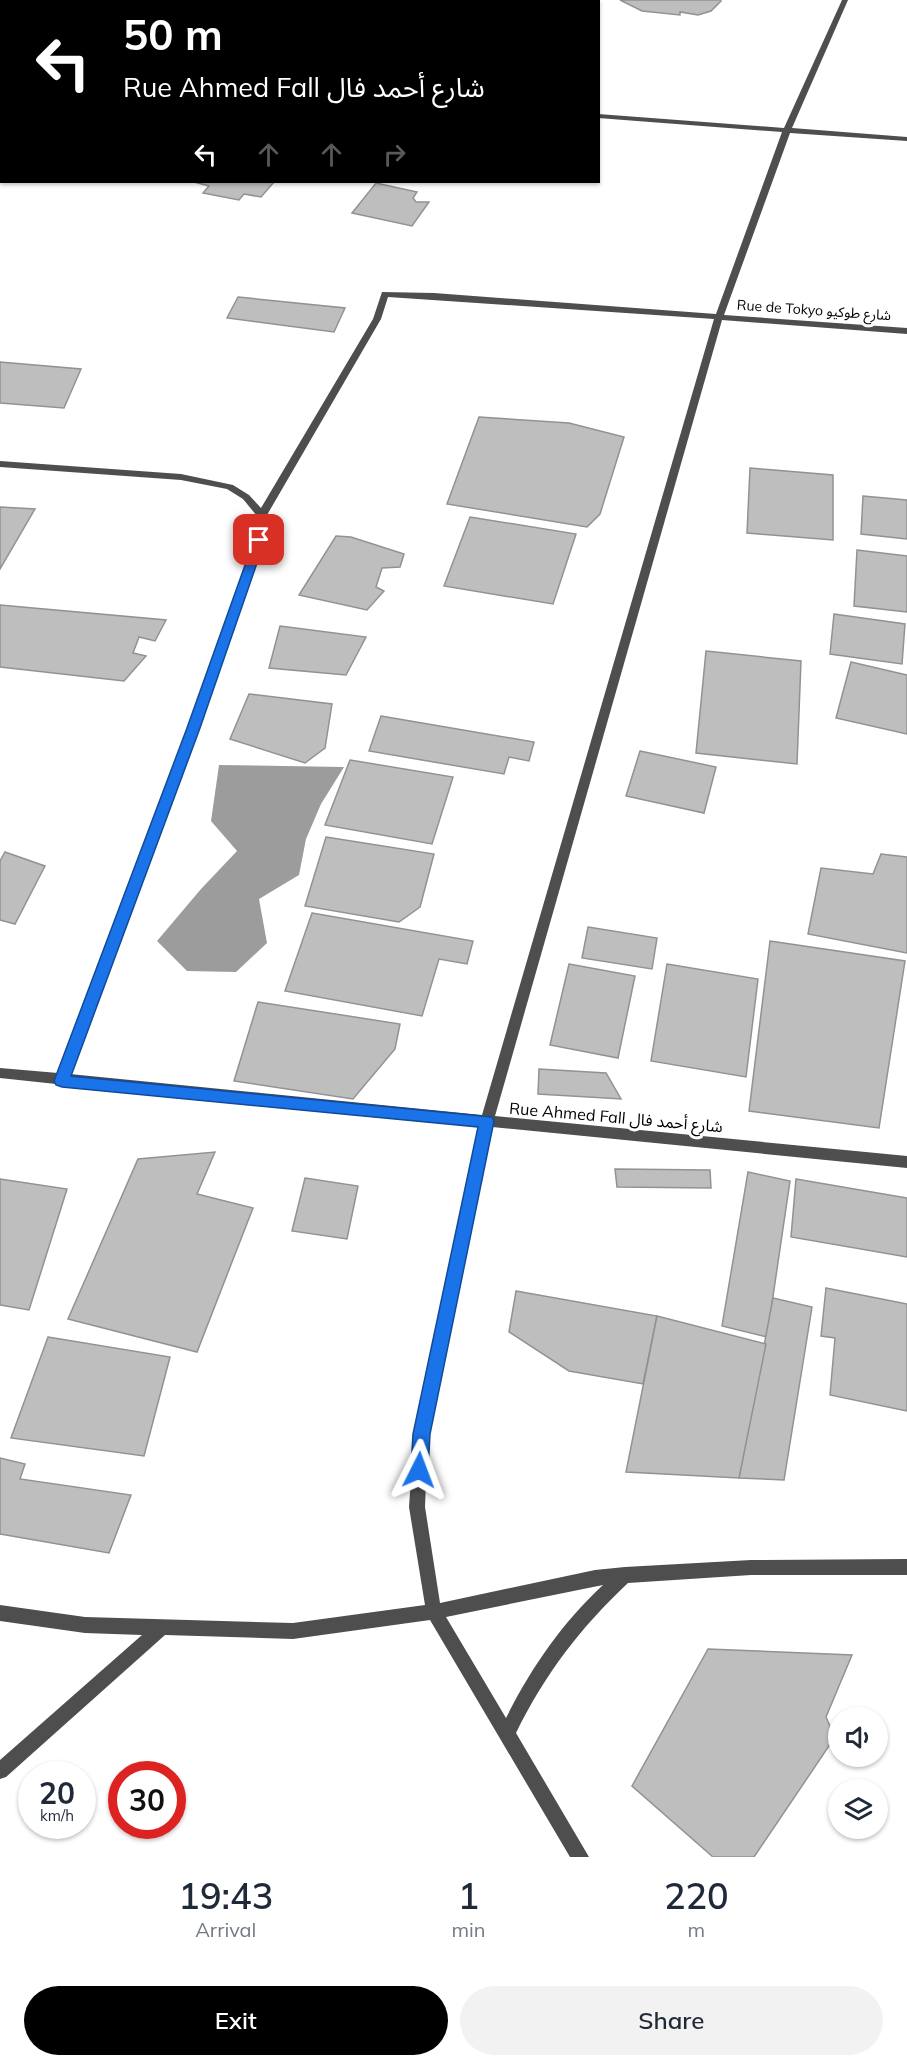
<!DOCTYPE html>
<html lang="en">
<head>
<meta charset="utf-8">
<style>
	body { margin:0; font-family:Mulish,"Noto Sans Arabic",sans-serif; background:#f2f2f3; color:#1f2937; height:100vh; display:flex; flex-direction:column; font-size:22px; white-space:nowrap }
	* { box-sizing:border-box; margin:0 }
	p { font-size:20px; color:#747a83 }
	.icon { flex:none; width:33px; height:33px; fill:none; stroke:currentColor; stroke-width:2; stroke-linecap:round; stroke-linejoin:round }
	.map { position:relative; height:1857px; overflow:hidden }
	.side { display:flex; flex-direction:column; background:#fff; flex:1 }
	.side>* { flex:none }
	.top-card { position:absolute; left:0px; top:0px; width:600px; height:183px; box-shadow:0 2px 4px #0004; background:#000; color:#fff; overflow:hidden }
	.tools { position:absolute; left:828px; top:1707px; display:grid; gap:12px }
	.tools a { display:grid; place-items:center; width:60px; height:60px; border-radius:50%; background:#fff; box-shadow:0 2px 4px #0004; font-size:30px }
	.speed { position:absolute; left:18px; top:1761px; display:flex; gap:12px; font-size:30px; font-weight:700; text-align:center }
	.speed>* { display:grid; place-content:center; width:78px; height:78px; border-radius:50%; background:#fff; box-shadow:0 2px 4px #0004; line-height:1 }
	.speed small { font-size:15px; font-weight:400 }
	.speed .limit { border:9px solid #d22; background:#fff; color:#111 }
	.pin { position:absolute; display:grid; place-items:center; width:51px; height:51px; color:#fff; margin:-26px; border-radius:12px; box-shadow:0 3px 9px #0006 }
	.me { position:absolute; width:66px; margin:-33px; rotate:3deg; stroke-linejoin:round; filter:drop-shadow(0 0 4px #0008) }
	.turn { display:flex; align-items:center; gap:21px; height:126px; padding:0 24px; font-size:27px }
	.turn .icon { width:78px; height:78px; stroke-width:2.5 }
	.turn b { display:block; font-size:42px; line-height:51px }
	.lanes { display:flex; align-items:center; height:57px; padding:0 24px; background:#0003; justify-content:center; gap:30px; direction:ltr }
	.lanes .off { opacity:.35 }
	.eta { display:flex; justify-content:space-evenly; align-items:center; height:102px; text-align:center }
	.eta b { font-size:36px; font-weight:600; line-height:42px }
	.button { display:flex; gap:12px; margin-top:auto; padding:12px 24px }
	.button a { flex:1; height:69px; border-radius:36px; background:#000; color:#fff; font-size:24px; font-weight:600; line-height:69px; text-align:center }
	.button a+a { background:#f2f2f3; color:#1f2937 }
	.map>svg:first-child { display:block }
	.water { fill:#9c9c9c }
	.building { fill:#bebebe; stroke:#929292; stroke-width:1.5 }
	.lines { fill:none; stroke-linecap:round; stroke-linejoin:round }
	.minor { fill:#4e4e4e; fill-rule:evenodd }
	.route { fill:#1a73e8; stroke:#114b97; stroke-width:1.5 }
	.labels { text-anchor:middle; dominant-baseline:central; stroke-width:6; stroke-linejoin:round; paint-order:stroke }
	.far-street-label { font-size:14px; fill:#000; stroke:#fff }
	.street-label { font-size:16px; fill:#000; stroke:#fff }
</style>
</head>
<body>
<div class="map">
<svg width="907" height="1857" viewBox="0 0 907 1857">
	<rect width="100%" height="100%" fill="#fff"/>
	<polygon class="water" points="219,765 344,767 321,804 306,839 299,875 259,899 267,943 236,972 187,971 157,941 201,889 237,851 211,821"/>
	<g class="building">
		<polygon points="267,0 370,0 266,2"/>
		<polygon points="620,0 720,0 721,1 711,11 698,15 680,12 680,15 642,11"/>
		<polygon points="194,182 274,182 261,197 244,194 239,200 203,193 209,186"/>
		<polygon points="376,183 417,192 413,198 416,202 429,202 412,226 352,213"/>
		<polygon points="238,297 345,308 334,332 227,318"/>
		<polygon points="0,362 81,369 64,408 0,403"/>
		<polygon points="479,417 569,423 624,437 600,514 587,527 447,504"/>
		<polygon points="750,468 833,475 833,540 747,533"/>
		<polygon points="863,496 907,500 907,539 861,534"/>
		<polygon points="0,507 35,509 0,569"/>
		<polygon points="470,517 576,534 553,604 444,586"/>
		<polygon points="336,536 351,537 404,554 400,567 382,568 376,587 384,591 367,610 299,595"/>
		<polygon points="857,550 907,556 907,612 854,606"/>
		<polygon points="0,605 166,620 155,641 139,637 133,653 146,656 124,681 0,667"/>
		<polygon points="834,614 905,624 902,664 830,654"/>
		<polygon points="280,626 366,637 346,675 269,668"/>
		<polygon points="706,651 801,661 797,764 696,753"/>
		<polygon points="851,662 907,675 907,734 836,718"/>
		<polygon points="249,694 332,704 325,748 305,763 230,739"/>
		<polygon points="381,716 534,742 529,761 509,757 504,774 369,751"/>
		<polygon points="640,751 716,767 704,813 626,796"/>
		<polygon points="350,760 453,777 432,844 325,825"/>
		<polygon points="326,837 434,854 420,907 399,922 305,906"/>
		<polygon points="5,852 45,866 15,924 0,920 0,861"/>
		<polygon points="881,854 907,857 907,953 808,934 821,868 873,874"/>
		<polygon points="312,913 473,941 467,964 439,959 422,1016 285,991"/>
		<polygon points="588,927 657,938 652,969 582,958"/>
		<polygon points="770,941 905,961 879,1128 749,1111"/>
		<polygon points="569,964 635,976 618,1058 550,1045"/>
		<polygon points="667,964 758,979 746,1077 651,1061"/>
		<polygon points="258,1002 400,1024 395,1049 353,1099 234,1081"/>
		<polygon points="539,1069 606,1073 621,1099 538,1094"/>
		<polygon points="215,1152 197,1194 253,1208 197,1352 68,1319 138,1159"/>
		<polygon points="615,1169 710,1170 711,1188 617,1187"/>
		<polygon points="748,1172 790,1181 767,1337 722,1326"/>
		<polygon points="305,1178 358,1186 347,1239 292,1231"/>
		<polygon points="0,1179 67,1189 29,1310 0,1305"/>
		<polygon points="796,1179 907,1198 907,1257 791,1237"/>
		<polygon points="826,1288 907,1304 907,1411 830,1395 835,1338 821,1336"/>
		<polygon points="516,1291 657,1316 643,1384 569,1371 509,1332"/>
		<polygon points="773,1298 812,1307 784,1480 739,1478"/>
		<polygon points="657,1316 766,1344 739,1478 626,1472"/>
		<polygon points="48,1337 170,1357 144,1456 11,1438"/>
		<polygon points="0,1458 25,1464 20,1479 131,1495 109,1553 0,1534"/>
		<polygon points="708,1649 852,1655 826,1717 835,1737 754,1857 713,1857 632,1786"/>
	</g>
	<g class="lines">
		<g class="minor">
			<polygon points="239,0 245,0 238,2"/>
			<path d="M 842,0 L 848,0 L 792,128 L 907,137 L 907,141 L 790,133 L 724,315 L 907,328 L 907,334 L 722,320 L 495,1116 L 907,1156 L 907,1168 L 492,1127 L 428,1434 L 425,1507 L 440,1603 L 595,1570 L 625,1567 L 751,1560 L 907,1559 L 907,1575 L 751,1575 L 628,1583 C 580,1628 545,1674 516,1733 L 589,1857 L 570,1857 L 430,1620 L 293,1639 L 165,1635 L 6,1777 L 0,1779 L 0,1760 L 142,1635 L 85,1633 L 0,1621 L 0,1605 L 85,1617 L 293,1623 L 425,1605 L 409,1507 L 414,1434 L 479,1126 L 66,1085 L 61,1086 L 56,1084 L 0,1078 L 0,1068 L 58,1073 L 189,728 L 254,540 L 257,516 L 243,499 L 227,489 L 181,480 L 0,467 L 0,461 L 181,474 L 233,485 L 249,495 L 261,508 L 373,319 L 382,292 L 434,293 L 716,314 L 782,132 L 598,118 L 598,114 L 784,128 ZM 388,297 L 714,319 L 482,1115 L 70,1074 L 199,728 L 264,540 L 267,515 L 381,319 ZM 603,1585 C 562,1623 531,1668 506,1718 L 446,1617 Z"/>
			<rect x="0" y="78" width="2" height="4"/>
		</g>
	</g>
	<polygon class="route" points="259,536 265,540 200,728 71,1076 492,1117 494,1121 430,1434 428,1470 425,1476 419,1479 413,1476 411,1470 413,1434 478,1127 62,1087 56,1085 54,1081 187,728 254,540"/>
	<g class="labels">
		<g class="far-street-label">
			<text transform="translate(814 310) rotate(4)">Rue de Tokyo شارع طوكيو</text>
		</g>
		<g class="street-label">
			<text transform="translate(616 1117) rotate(5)">Rue Ahmed Fall شارع أحمد فال</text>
		</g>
	</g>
</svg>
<div class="tools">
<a><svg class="icon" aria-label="sound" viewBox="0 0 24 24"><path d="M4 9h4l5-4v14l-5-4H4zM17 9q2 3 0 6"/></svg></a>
<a><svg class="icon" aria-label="layers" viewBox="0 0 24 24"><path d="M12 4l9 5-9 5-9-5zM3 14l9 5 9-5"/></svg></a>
</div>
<div class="speed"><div>20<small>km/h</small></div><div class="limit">30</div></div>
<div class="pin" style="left:259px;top:540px;background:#d93025"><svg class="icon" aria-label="arrive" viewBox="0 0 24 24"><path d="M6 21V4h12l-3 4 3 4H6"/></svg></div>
<svg class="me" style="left:419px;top:1470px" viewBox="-20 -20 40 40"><path d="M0-17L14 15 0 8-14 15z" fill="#1a73e8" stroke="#fff" stroke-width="4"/></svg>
<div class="top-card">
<div class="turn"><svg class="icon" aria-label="left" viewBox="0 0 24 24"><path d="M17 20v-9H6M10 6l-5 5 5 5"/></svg><div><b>50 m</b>Rue Ahmed Fall شارع أحمد فال</div></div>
<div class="lanes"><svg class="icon" aria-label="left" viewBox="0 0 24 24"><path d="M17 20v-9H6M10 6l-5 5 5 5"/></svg><svg class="icon off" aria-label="ahead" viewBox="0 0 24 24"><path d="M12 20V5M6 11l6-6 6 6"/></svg><svg class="icon off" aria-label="ahead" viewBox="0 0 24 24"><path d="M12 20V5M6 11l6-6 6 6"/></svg><svg class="icon off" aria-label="right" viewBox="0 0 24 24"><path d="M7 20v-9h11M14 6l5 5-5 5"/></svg></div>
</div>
</div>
<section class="side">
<div class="eta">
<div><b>19:43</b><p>Arrival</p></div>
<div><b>1</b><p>min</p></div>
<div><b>220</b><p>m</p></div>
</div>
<div class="button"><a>Exit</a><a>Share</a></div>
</section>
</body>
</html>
